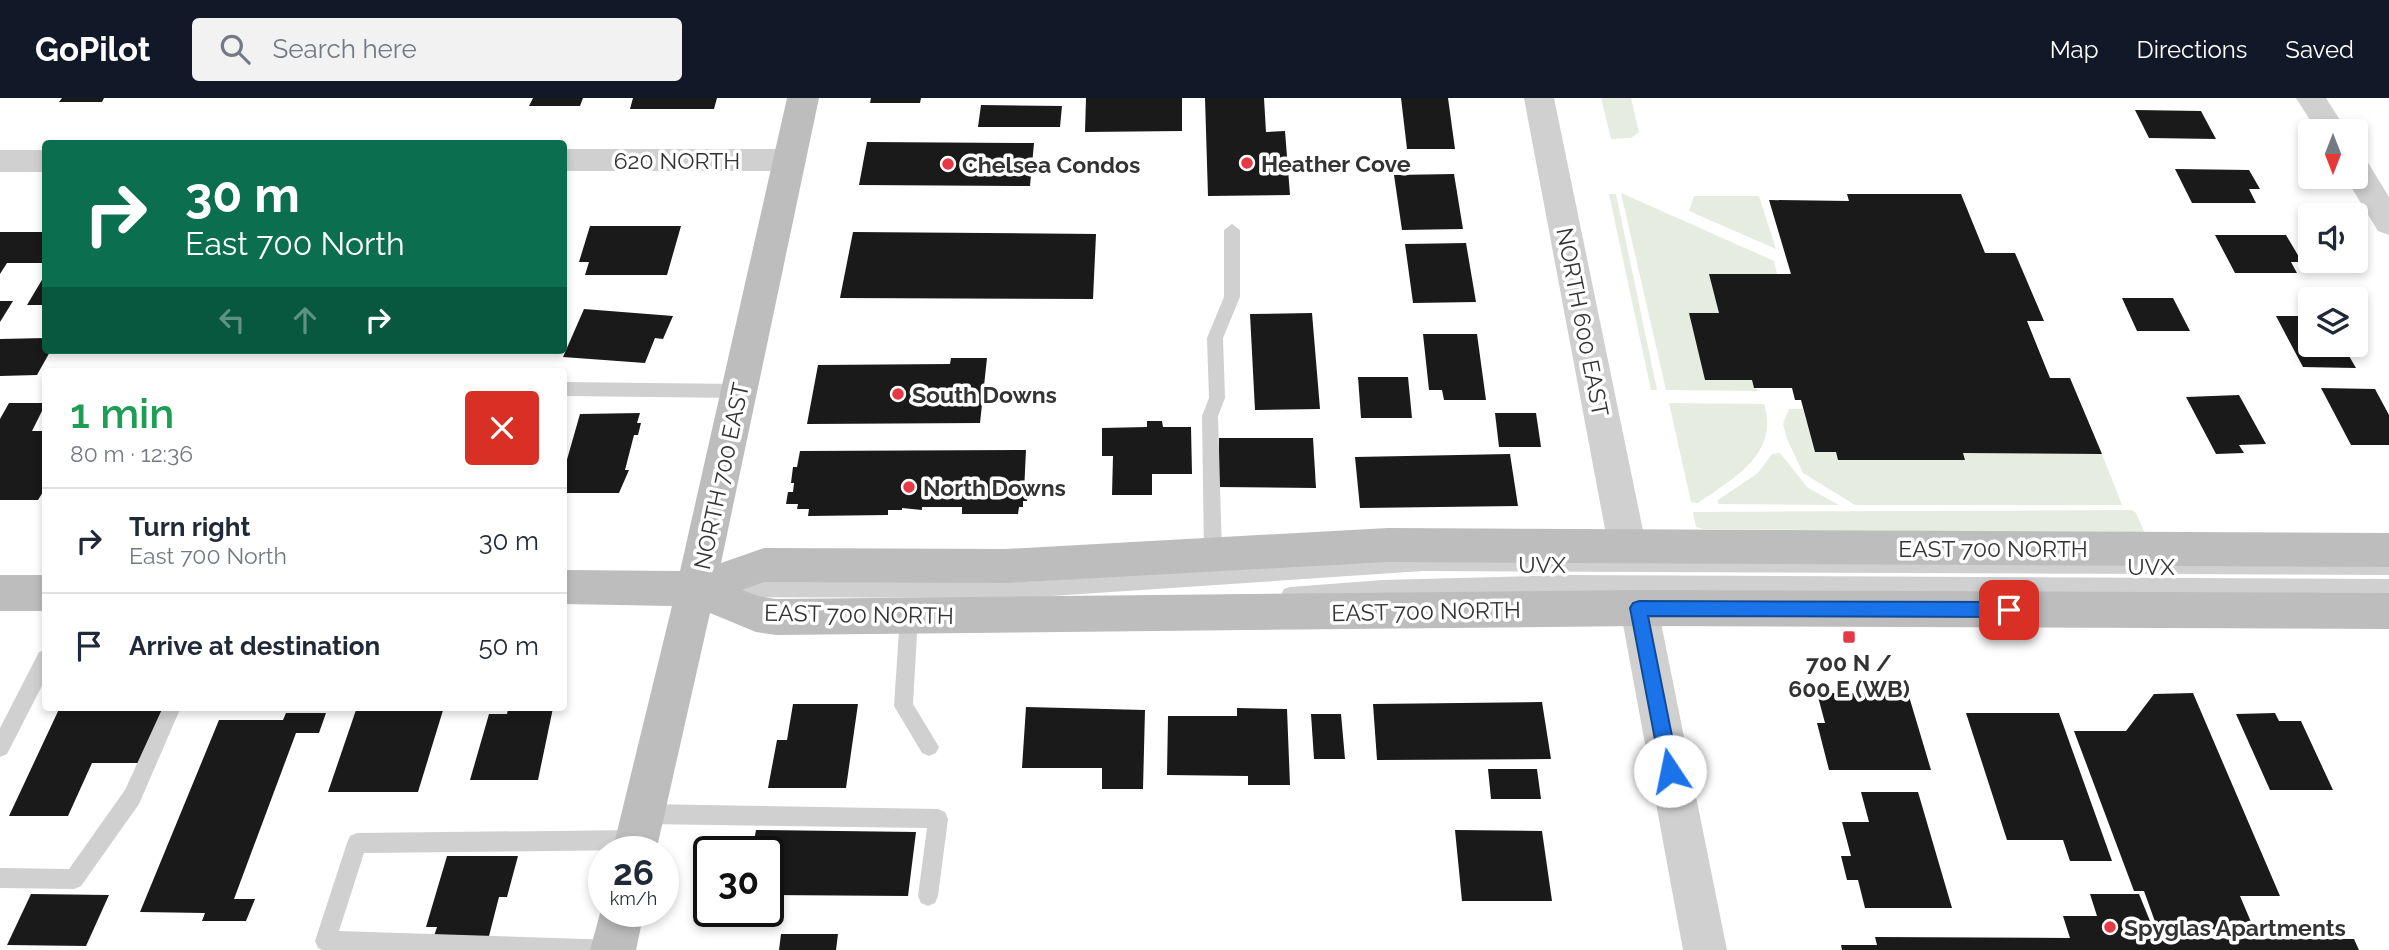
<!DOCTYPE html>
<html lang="en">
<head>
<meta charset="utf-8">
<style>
	body { margin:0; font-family:Raleway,sans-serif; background:#f2f2f3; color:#1f2937; height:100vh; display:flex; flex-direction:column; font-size:26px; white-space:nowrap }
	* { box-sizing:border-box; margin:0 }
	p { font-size:23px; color:#747a83 }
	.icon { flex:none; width:38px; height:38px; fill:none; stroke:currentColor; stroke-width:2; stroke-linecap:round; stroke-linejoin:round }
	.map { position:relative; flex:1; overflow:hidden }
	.panel { position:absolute; left:42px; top:270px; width:525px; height:343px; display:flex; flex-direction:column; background:#fff; border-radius:7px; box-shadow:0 4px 10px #0003 }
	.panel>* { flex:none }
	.banner { position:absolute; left:42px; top:42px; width:525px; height:214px; border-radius:7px; box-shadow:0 4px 10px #0003; background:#0b6e4f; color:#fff; overflow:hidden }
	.needle { width:46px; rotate:180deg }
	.fabs { position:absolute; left:2298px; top:21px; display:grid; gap:14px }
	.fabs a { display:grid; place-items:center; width:70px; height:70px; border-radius:7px; background:#fff; box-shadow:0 4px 10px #0003; font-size:35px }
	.speed { position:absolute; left:588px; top:738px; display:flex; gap:14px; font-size:35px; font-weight:700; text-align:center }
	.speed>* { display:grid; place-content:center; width:91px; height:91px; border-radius:50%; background:#fff; box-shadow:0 4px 10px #0003; line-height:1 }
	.speed small { font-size:18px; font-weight:400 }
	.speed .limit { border:4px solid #111; border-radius:10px; background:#fff; color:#111 }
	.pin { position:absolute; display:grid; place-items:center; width:60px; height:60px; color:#fff; margin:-30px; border-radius:14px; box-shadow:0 4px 10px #0006 }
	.me { position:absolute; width:77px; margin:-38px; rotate:349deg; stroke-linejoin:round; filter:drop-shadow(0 0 5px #0008) }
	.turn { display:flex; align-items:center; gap:24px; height:147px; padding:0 28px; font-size:32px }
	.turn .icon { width:91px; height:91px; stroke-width:2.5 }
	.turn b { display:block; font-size:49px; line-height:60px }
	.lanes { display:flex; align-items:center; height:66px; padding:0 28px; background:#0003; justify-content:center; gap:35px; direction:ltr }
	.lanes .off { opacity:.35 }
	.round { display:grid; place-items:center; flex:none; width:74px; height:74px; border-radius:7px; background:#f2f2f3 }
	.summary { display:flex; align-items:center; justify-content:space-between; height:119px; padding:0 28px }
	h1 { font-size:42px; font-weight:600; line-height:52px; color:#1e9e55 }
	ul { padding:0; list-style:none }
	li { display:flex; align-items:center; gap:21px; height:105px; padding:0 28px; border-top:2px solid #e0e1e3 }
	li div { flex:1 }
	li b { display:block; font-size:26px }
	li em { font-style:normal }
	header { display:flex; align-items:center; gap:42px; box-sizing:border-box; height:98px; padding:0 35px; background:#111827; color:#fff }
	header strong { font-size:33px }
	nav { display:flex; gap:38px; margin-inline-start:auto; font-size:24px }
	.search { width:490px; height:63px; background:#f2f2f3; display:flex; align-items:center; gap:18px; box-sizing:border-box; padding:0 24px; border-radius:7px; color:#747a83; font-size:26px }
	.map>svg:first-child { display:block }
	.green { fill:#e6ecdf }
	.building { fill:#1a1a1a }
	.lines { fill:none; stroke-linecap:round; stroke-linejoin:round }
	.lane { fill:#d0d0d0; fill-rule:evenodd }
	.street { fill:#d0d0d0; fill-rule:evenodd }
	.secondary { fill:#bdbdbd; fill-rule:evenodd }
	.route { fill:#1a73e8; stroke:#114b97; stroke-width:2 }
	.poi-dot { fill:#e63946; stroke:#fff; stroke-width:2.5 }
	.labels { text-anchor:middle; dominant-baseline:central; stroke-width:7; stroke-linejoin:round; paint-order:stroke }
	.street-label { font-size:23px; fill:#333; stroke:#fff }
	.poi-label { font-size:23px; font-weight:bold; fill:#333; stroke:#fff; text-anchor:start }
</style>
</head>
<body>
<header>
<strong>GoPilot</strong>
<div class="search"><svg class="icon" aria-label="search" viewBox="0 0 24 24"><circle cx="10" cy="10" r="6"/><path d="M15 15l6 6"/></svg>Search here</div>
<nav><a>Map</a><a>Directions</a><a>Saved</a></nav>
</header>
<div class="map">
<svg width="2389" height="852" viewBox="0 0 2389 852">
	<rect width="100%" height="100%" fill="#fff"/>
	<g class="green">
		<polygon points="1601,0 1631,0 1639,34 1631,40 1611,41"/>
		<polygon points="1621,95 1774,163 1777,176 1719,215 1689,215 1705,282 1752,282 1754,290 1760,293 1666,292"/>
		<polygon points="1609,96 1616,96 1657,292 1651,292"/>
		<polygon points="1694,98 1759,98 1776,151 1689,113"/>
		<path d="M 1669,305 L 1764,306 C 1780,356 1732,381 1698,405 L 1691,404 Z"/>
		<polygon points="1789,311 1803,311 1815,354 1836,354 1838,362 1965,362 1963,355 2102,356 2122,407 1855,407 1803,375 1787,341 1783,326"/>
		<polygon points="1780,355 1808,390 1839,407 1718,406 1718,402 1758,375 1772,356"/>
		<polygon points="2132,412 2136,415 2145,435 1703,431 1696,429 1693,414"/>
	</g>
	<g class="building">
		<polygon points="62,0 104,0 102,4 59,4"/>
		<polygon points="533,0 583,0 580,8 529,8"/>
		<polygon points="633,0 717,0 714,11 630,11"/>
		<polygon points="871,0 921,0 920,5 870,5"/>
		<polygon points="1086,0 1182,0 1182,33 1085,34"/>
		<polygon points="1205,0 1264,0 1266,34 1285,33 1290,97 1208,98"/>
		<polygon points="1401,0 1448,0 1455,51 1407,51"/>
		<polygon points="981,7 1062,8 1060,29 978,29"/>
		<polygon points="2135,12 2201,13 2216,41 2149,40"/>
		<polygon points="867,44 1034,45 1030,88 859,87"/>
		<polygon points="2175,71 2249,72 2260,91 2249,91 2256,105 2192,105"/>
		<polygon points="1454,76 1463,131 1402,132 1394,77"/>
		<polygon points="1847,96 1961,96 1985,155 2015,155 2044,223 2027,223 2050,280 2070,280 2102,356 1963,355 1965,362 1838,362 1836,354 1815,354 1801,302 1795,302 1792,290 1754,290 1752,282 1705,282 1689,215 1719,215 1709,176 1791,176 1769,102 1849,103"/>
		<polygon points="590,128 681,128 667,177 585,177 589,164 579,164"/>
		<polygon points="0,134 46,134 46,165 7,165 0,176"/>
		<polygon points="853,134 1096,136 1093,201 840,200"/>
		<polygon points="2215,137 2286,137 2302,164 2291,164 2297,175 2235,175"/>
		<polygon points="1466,145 1476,204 1413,205 1405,146"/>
		<polygon points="46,175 46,207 27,207"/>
		<polygon points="2122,200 2173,200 2190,233 2137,233"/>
		<polygon points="0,203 13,203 0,224"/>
		<polygon points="584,211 673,218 663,241 655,240 645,265 563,259"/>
		<polygon points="1312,215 1320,311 1255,312 1250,216"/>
		<polygon points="2276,218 2310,218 2310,247 2351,247 2353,251 2345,251 2356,270 2303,269"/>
		<polygon points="1423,236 1477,236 1486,302 1444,302 1442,292 1429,292"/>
		<polygon points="46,240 46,252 51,252 37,277 0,278 0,241"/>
		<polygon points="951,260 987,260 980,325 807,326 818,267 950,266"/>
		<polygon points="1358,279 1408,279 1412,320 1361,320"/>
		<polygon points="2321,290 2375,291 2389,317 2389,347 2351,347"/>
		<polygon points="2239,297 2266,346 2239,347 2244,355 2216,356 2186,299"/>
		<polygon points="9,305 46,305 32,333 46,333 46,394 43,394 38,402 0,402 0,321"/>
		<polygon points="640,315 637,325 641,325 638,337 634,337 625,372 629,372 619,395 564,395 564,372 580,316"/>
		<polygon points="1495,315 1536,315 1541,349 1499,349"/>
		<polygon points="1147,323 1162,323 1163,329 1191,329 1192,376 1152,376 1152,397 1112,397 1113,358 1102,358 1102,330 1147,329"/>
		<polygon points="1219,340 1313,340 1316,390 1219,389"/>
		<polygon points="1026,352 1024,394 1028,394 1027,403 1023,403 1023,409 1019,409 1018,416 962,416 962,409 922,409 922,412 902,410 902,412 888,412 888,417 808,418 809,411 797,411 798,406 786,406 788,394 793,394 794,385 791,385 793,369 797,369 800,353"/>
		<polygon points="1510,356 1518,408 1360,410 1355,359"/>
		<polygon points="1817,595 1908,595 1931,672 1829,672 1817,625 1825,625"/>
		<polygon points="2193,595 2280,798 2240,798 2254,831 2158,832 2144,793 2134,793 2074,633 2126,633 2154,596"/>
		<polygon points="1542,604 1551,661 1377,662 1373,606"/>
		<polygon points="793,606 858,606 846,690 768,690 777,642 787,642"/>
		<polygon points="60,609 167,609 143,665 92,665 68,718 9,718"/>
		<polygon points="357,609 444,609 418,694 328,694"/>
		<polygon points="1026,609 1145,612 1143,691 1102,691 1102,670 1022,670"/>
		<polygon points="553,610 538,682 470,682 489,616 507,616 508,611"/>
		<polygon points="1237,610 1287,611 1290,687 1248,687 1248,678 1167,677 1168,618 1237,618"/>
		<polygon points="286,615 326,615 319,635 296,635 234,801 255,801 246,823 202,823 205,815 140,814 219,622 283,622"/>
		<polygon points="1966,615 2059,615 2112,763 2070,763 2063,742 2007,742"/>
		<polygon points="2275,615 2279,623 2301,623 2333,692 2270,692 2236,616"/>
		<polygon points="1311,616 1341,616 1345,661 1314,661"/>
		<polygon points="1488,671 1537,671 1541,701 1491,701"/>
		<polygon points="1861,694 1918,694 1952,810 1865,810 1858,782 1847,782 1841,758 1851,758 1842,724 1869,724"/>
		<polygon points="756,732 916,734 908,798 768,797 768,754 752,754"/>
		<polygon points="1455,732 1542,733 1552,803 1462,803"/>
		<polygon points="447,758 518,758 507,799 499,799 489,838 434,838 437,829 426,829"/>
		<polygon points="31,796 109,797 86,848 7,847"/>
		<polygon points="2090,796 2139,796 2157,840 2354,841 2359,852 1842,852 1841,847 1877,847 1875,839 2070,840 2063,818 2097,818"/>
		<polygon points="781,836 838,836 836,852 779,852"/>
	</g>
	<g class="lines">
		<g class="lane">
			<polygon points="1232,126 1240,132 1240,199 1223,240 1225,300 1218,318 1222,456 1219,461 1213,464 1207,461 1204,456 1202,318 1209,300 1207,240 1224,199 1224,132"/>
			<polygon points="564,284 739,286 745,288 747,293 745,298 739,300 564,298"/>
			<polygon points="1423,457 2389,461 2389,477 1423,473 1022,500 721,499 715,497 712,491 715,485 721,483 1022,484"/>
			<polygon points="1569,477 2389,481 2389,497 1569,493 1383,498 1290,505 1284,503 1281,497 1284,491 1290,489 1383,482"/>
			<polygon points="909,510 915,512 918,518 913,606 939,649 936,655 929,658 922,655 894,608 900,518 903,512"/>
			<polygon points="46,552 46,580 7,656 0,659 0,630 39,554"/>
			<polygon points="163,609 181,609 139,706 81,788 74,791 0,790 0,770 69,771 125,692"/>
			<polygon points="644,706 938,711 945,714 948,721 938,798 935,805 928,808 921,805 918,798 927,730 644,726 637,723 634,716 637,709"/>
			<polygon points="637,732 644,735 647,742 644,749 637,752 364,755 339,833 613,842 620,845 623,852 322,852 318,850 315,843 347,745 350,738 357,735"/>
		</g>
		<g class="street">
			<polygon points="1524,0 1554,0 1646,447 1640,458 1627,463 1614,458 1608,447"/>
			<polygon points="2296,0 2326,0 2347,33 2317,33"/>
			<polygon points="564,51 790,51 801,54 805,62 801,70 790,73 564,73"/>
			<rect x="0" y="52" width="46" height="22"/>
			<polygon points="2356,60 2367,63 2389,99 2389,137 2378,133 2345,79 2356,79"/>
			<polygon points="1639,493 1652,498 1658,510 1727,852 1683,852 1620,510 1626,498"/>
		</g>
		<g class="secondary">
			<polygon points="787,0 819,0 721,465 764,450 1005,451 1388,430 2389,435 2389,469 1388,464 1005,485 764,484 742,492 758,498 776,501 1639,492 2389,495 2389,531 1639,528 776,537 756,534 710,515 656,754 612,754 672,508 564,506 564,472 680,473"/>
			<rect x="0" y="477" width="46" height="36"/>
			<polygon points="604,801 604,814 644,814 636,852 590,852"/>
		</g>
	</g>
	<polygon class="route" points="1639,503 2009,504 2015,506 2017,512 2015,517 2009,519 1648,518 1679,673 1676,679 1670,681 1664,679 1661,673 1630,510 1633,505"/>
	<g class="poi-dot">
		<circle cx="1247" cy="65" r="7"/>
		<circle cx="948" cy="66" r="7"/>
		<circle cx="898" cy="296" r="7"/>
		<circle cx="909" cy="389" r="7"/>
		<rect x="1842" y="532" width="14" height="14" rx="3.5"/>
		<circle cx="2110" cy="829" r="7"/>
	</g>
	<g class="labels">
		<g class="street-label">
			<text x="677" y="62">620 NORTH</text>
			<text transform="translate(1583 224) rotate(79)">NORTH 600 EAST</text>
			<text transform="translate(721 378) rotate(-78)">NORTH 700 EAST</text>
			<text x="1993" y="450">EAST 700 NORTH</text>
			<text x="1542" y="466">UVX</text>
			<text x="2151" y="468">UVX</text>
			<text transform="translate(1426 513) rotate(-1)">EAST 700 NORTH</text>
			<text transform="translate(859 516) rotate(1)">EAST 700 NORTH</text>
		</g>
		<g class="poi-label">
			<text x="1261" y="65">Heather Cove</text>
			<text x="962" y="66">Chelsea Condos</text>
			<text x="912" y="296">South Downs</text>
			<text x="923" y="389">North Downs</text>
			<text x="1849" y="564" text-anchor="middle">700 N /<tspan x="1849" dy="26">600 E (WB)</tspan></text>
			<text x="2124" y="829">Spyglas Apartments</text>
		</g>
	</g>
</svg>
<div class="fabs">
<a><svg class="needle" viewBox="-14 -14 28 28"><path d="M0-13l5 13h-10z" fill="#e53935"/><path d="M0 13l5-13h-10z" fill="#747a83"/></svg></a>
<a><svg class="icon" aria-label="sound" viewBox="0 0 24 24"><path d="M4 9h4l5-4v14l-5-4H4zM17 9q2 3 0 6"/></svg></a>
<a><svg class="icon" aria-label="layers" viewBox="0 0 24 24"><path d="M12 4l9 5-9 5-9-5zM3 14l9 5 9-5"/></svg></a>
</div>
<div class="speed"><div>26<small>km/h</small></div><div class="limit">30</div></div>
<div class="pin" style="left:2009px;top:512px;background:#d93025"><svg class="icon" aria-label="arrive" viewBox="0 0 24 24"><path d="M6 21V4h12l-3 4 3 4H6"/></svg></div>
<svg class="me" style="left:1670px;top:673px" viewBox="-20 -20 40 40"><circle r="19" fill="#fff"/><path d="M0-13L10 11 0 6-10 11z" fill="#1a73e8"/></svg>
<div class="banner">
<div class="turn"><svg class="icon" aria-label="right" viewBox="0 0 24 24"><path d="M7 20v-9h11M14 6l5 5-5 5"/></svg><div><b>30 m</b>East 700 North</div></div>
<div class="lanes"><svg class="icon off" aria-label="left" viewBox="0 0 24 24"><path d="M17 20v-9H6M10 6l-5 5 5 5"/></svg><svg class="icon off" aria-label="ahead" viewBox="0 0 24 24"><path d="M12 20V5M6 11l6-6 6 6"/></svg><svg class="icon" aria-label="right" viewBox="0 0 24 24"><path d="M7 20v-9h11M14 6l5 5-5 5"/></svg></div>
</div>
<section class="panel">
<div class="summary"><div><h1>1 min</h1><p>80 m · 12:36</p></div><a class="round" style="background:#d93025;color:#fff"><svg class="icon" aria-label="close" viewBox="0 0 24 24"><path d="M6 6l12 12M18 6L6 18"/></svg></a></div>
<ul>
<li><svg class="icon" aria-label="right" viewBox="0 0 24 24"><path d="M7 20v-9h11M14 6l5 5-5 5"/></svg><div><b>Turn right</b><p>East 700 North</p></div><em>30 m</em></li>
<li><svg class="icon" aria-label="arrive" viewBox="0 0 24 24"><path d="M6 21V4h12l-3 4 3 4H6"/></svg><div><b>Arrive at destination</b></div><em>50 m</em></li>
</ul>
</section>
</div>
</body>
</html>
